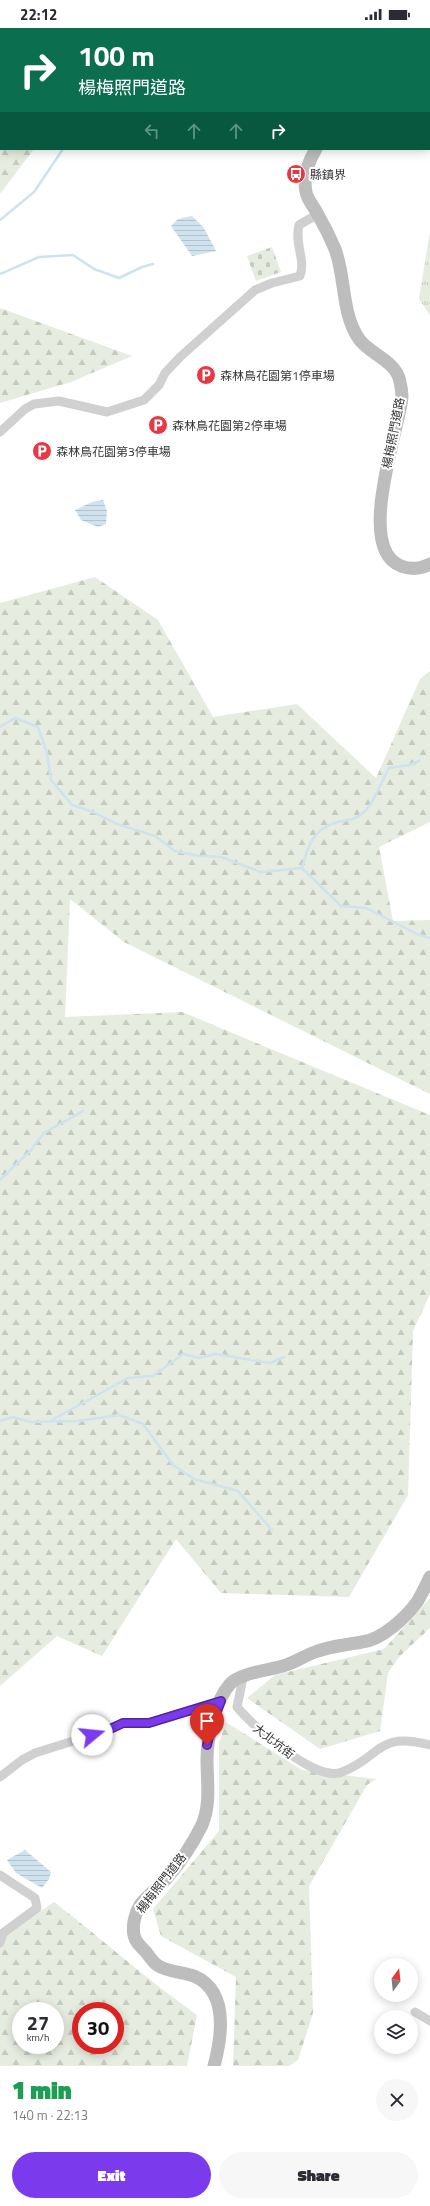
<!DOCTYPE html>
<html lang="en">
<head>
<meta charset="utf-8">
<style>
	body { margin:0; font-family:"Titillium Web","Noto Sans TC",sans-serif; background:#f7f7f7; color:#2b2b33; height:100vh; display:flex; flex-direction:column; font-size:15px; white-space:nowrap }
	* { box-sizing:border-box; margin:0 }
	p { font-size:13px; color:#7c7c81 }
	.icon { flex:none; width:22px; height:22px; fill:none; stroke:currentColor; stroke-width:2; stroke-linecap:round; stroke-linejoin:round }
	.map { position:relative; height:2038px; overflow:hidden }
	.drawer { display:flex; flex-direction:column; background:#fff; flex:1 }
	.drawer>* { flex:none }
	.hud { position:absolute; left:0px; top:0px; width:430px; height:122px; box-shadow:0 2px 10px #0003; background:#0b6e4f; color:#fff; overflow:hidden }
	.needle { width:26px; rotate:15deg }
	.tools { position:absolute; left:374px; top:1930px; display:grid; gap:8px }
	.tools a { display:grid; place-items:center; width:44px; height:44px; border-radius:50%; background:#fff; box-shadow:0 2px 10px #0003; font-size:20px }
	.speed { position:absolute; left:12px; top:1974px; display:flex; gap:8px; font-size:20px; font-weight:700; text-align:center }
	.speed>* { display:grid; place-content:center; width:52px; height:52px; border-radius:50%; background:#fff; box-shadow:0 2px 10px #0003; line-height:1 }
	.speed small { font-size:10px; font-weight:400 }
	.speed .limit { border:6px solid #d22; background:#fff; color:#111 }
	.pin { position:absolute; display:grid; place-items:center; width:34px; height:34px; color:#fff; margin:-41px -17px; border-radius:50% 50% 50% 0; rotate:-45deg; box-shadow:0 0 4px #0007 }
	.pin .icon { rotate:45deg }
	.me { position:absolute; width:44px; margin:-22px; rotate:73deg; stroke-linejoin:round; filter:drop-shadow(0 0 3px #0008) }
	.turn { display:flex; align-items:center; gap:14px; height:84px; padding:0 12px; font-size:18px }
	.turn .icon { width:52px; height:52px; stroke-width:2.5 }
	.turn b { display:block; font-size:28px; line-height:34px }
	.lanes { display:flex; align-items:center; height:38px; padding:0 12px; background:#0003; justify-content:center; gap:20px; direction:ltr }
	.lanes .off { opacity:.35 }
	.round { display:grid; place-items:center; flex:none; width:42px; height:42px; border-radius:21px; background:#f7f7f7 }
	.headline { display:flex; align-items:center; justify-content:space-between; height:68px; padding:0 12px }
	h1 { font-size:24px; font-weight:800; line-height:30px; color:#1e9e55 }
	.action { display:flex; gap:8px; margin-top:auto; padding:8px 12px }
	.action a { flex:1; height:46px; border-radius:24px; background:#7c3aed; color:#fff; font-size:16px; font-weight:800; line-height:46px; text-align:center }
	.action a+a { background:#f7f7f7; color:#2b2b33 }
	.status { display:flex; justify-content:space-between; align-items:center; height:28px; padding:0 20px; background:#fff; direction:ltr }
	.status svg { height:11px; fill:currentColor }
	.map>svg:first-child { display:block }
	.grass { fill:url(#grass-tufts) }
	.forest { fill:url(#forest-firs); fill-rule:evenodd }
	.cemetery { fill:url(#cemetery-stones) }
	.water { fill:url(#water-rules) }
	.lines { fill:none; stroke-linecap:round; stroke-linejoin:round }
	.stream { stroke:#cfe2ee; stroke-width:2.5 }
	.street { stroke:#d0d0d0; stroke-width:9 }
	.secondary { stroke:#bdbdbd; stroke-width:13 }
	.route-casing { stroke:#51269a; stroke-width:10 }
	.route { stroke:#7c3aed; stroke-width:7 }
	.labels { text-anchor:middle; dominant-baseline:central; stroke-width:4; stroke-linejoin:round; paint-order:stroke }
	.poi-label { font-size:12px; fill:#333; stroke:#fff; text-anchor:start }
	.street-label { font-size:12px; fill:#333; stroke:#fff }
</style>
</head>
<body>
<div class="status"><b>22:12</b><svg viewBox="0 0 49 12"><path d="M0 12V9h3v3zM5 12V6h3v6zM10 12V3h3v9zM15 12V0h3v12zM26 1h20v11H26zM47 4h2v5h-2z"/></svg></div>
<div class="map">
<svg width="430" height="2038" viewBox="0 0 430 2038">
	<defs>
		<pattern id="grass-tufts" width="24" height="20" patternUnits="userSpaceOnUse"><rect width="24" height="20" fill="#e6ecdf"/><path d="M3 7l-1-3M5 7V3M7 7l1-3M15 17l-1-3M17 17v-4M19 17l1-3" fill="none" stroke="#c6cbc0"/></pattern>
		<pattern id="forest-firs" width="22" height="20" patternUnits="userSpaceOnUse"><rect width="22" height="20" fill="#e6ecdf"/><path d="M5 1l3.5 6h-7zM16 11l3.5 6h-7z" fill="#c6cbc0"/></pattern>
		<pattern id="cemetery-stones" width="16" height="16" patternUnits="userSpaceOnUse"><rect width="16" height="16" fill="#e6ecdf"/><path d="M2 7V4a2 2 0 0 1 4 0v3zM10 15v-3a2 2 0 0 1 4 0v3z" fill="#c6cbc0"/></pattern>
		<pattern id="water-rules" width="6" height="5" patternUnits="userSpaceOnUse"><rect width="6" height="5" fill="#cfe2ee"/><path d="M0 2.5h6" fill="none" stroke="#b2c2cd"/></pattern>
	</defs>
	<rect width="100%" height="100%" fill="#fff"/>
	<polygon class="grass" points="430,203 430,287 419,271"/>
	<g class="forest">
		<polygon points="0,72 1,121 34,121 0,166"/>
		<polygon points="0,280 132,328 71,354 0,375"/>
		<polygon points="95,549 158,592 213,689 297,676 376,750 420,651 430,643 430,794 379,819 393,893 430,892 430,1066 124,914 70,871 65,989 182,984 430,1087 430,1266 413,1303 408,1467 349,1569 221,1565 176,1511 102,1628 57,1608 0,1658 0,575"/>
		<polygon points="430,1570 430,1600 399,1629 388,1645 380,1703 320,1721 247,1670 275,1647 384,1621"/>
		<polygon points="226,1694 302,1742 376,1751 367,1757 309,1858 313,1985 298,2032 289,2038 233,2038 236,1949 161,1908 153,1881 219,1803 219,1715"/>
		<path d="M 54,1874 C 102,1911 147,1952 197,1987 L 187,2038 L 0,2038 L 0,1919 L 2,1909 ZM 21,1983 L 55,1983 L 55,2017 L 21,2017 ZM 81,1983 L 115,1983 L 115,2017 L 81,2017 Z"/>
	</g>
	<polygon class="cemetery" points="272,219 281,244 256,253 247,228"/>
	<g class="water">
		<polygon points="192,188 204,200 216,223 192,228 171,198 178,191"/>
		<polygon points="103,472 107,483 106,496 98,499 81,492 75,482 92,474"/>
		<polygon points="25,1822 51,1844 49,1851 42,1860 16,1845 7,1832"/>
	</g>
	<g class="lines">
		<g class="stream">
			<polyline points="0,192 34,164 63,121"/>
			<polyline points="0,246 39,229 73,227 94,241 119,250 142,239 153,236"/>
			<polyline points="0,699 15,690 38,699 47,725 51,752 72,777 93,784 117,796 155,808 175,823 199,828 221,829 261,844 302,840 341,878 366,880 417,906 430,910"/>
			<path d="M 302,840 C 308,818 312,801 338,794 C 351,791 354,793 365,783 C 372,778 384,749 389,740 L 410,737 L 419,733"/>
			<polyline points="0,1152 30,1123 44,1105 83,1083"/>
			<polyline points="52,1392 128,1350 153,1348 183,1326 198,1330 216,1326 270,1335 284,1329"/>
			<polyline points="0,1393 13,1389 30,1394 78,1393 119,1387 143,1396 173,1437 194,1451 238,1463 272,1502"/>
		</g>
		<g class="street">
			<path d="M 0,404 L 25,381 L 34,376 L 59,373 L 107,384 L 144,372 L 159,357 L 165,345 L 180,329 L 255,262 L 272,255 L 300,248 C 306,231 294,216 299,197 L 318,186"/>
			<path d="M 243,1650 L 237,1679 C 253,1698 315,1755 342,1744 C 382,1729 376,1703 430,1717"/>
			<polyline points="0,1749 22,1732 35,1725 108,1702 123,1695 149,1695 221,1673"/>
			<polyline points="0,1847 35,1870 37,1880 3,1905 0,1915"/>
			<polyline points="415,1984 430,1993"/>
		</g>
		<g class="secondary">
			<polyline points="345,1 345,0"/>
			<path d="M 316,121 C 308,134 303,149 306,164 C 307,171 314,179 317,185 C 324,197 330,209 335,221 C 346,250 341,285 359,311 C 369,326 397,333 400,354 C 401,358 402,364 402,369 C 399,402 355,521 401,538 C 411,542 420,541 430,536"/>
			<path d="M 214,2038 C 222,2008 229,1963 194,1948 C 183,1944 167,1944 157,1937 C 153,1934 149,1928 146,1924 C 141,1919 135,1914 134,1907 C 132,1898 135,1885 140,1877 C 148,1867 159,1859 167,1850 C 180,1835 193,1815 202,1797 C 211,1776 207,1754 207,1732 C 207,1709 215,1673 230,1656 C 240,1645 269,1642 283,1638 C 294,1635 304,1628 315,1624 C 330,1618 346,1617 362,1614 C 382,1612 406,1589 417,1574 C 422,1566 426,1557 430,1549"/>
		</g>
	</g>
	<g class="lines">
		<defs>
			<polyline id="route" points="92,1707 108,1702 123,1695 149,1695 221,1673 212,1696 207,1717"/>
		</defs>
		<use href="#route" class="route-casing"/>
		<use href="#route" class="route"/>
	</g>
	<defs>
		<symbol id="bus-disc" viewBox="-11 -11 22 22"><circle r="9.5" fill="#e63946" stroke="#fff"/><path d="M-5-6H5V4H4V6H2V4H-2V6H-4V4H-5ZM-3.5-4V0h7V-4ZM-3.5 1.2v1.5H-2V1.2ZM2 1.2v1.5H3.5V1.2Z" fill="#fff"/></symbol>
		<symbol id="parking-disc" viewBox="-11 -11 22 22"><circle r="9.5" fill="#e63946" stroke="#fff"/><path d="M-3.5-5.5H1a3.5 3.5 0 0 1 0 7H-1V5.5H-3.5ZM-1-3.4V-.6H.8a1.4 1.4 0 0 0 0-2.8Z" fill="#fff"/></symbol>
	</defs>
	<g fill-rule="evenodd">
		<use href="#bus-disc" x="285" y="135" width="22" height="22"/>
		<use href="#parking-disc" x="195" y="336" width="22" height="22"/>
		<use href="#parking-disc" x="147" y="386" width="22" height="22"/>
		<use href="#parking-disc" x="31" y="412" width="22" height="22"/>
	</g>
	<g class="labels">
		<g class="poi-label">
			<text x="310" y="146">縣鎮界</text>
			<text x="220" y="347">森林鳥花園第1停車場</text>
			<text x="172" y="397">森林鳥花園第2停車場</text>
			<text x="56" y="423">森林鳥花園第3停車場</text>
		</g>
		<g class="street-label">
			<text transform="translate(393 405) rotate(-79)">楊梅照門道路</text>
			<text transform="translate(274 1713) rotate(38)">大北坑街</text>
			<text transform="translate(161 1855) rotate(-52)">楊梅照門道路</text>
		</g>
	</g>
</svg>
<div class="tools">
<a><svg class="needle" viewBox="-14 -14 28 28"><path d="M0-13l5 13h-10z" fill="#e53935"/><path d="M0 13l5-13h-10z" fill="#7c7c81"/></svg></a>
<a><svg class="icon" aria-label="layers" viewBox="0 0 24 24"><path d="M12 4l9 5-9 5-9-5zM3 14l9 5 9-5"/></svg></a>
</div>
<div class="speed"><div>27<small>km/h</small></div><div class="limit">30</div></div>
<div class="pin" style="left:207px;top:1717px;background:#d93025"><svg class="icon" aria-label="arrive" viewBox="0 0 24 24"><path d="M6 21V4h12l-3 4 3 4H6"/></svg></div>
<svg class="me" style="left:92px;top:1707px" viewBox="-20 -20 40 40"><circle r="19" fill="#fff"/><path d="M0-13L10 11 0 6-10 11z" fill="#7c3aed"/></svg>
<div class="hud">
<div class="turn"><svg class="icon" aria-label="right" viewBox="0 0 24 24"><path d="M7 20v-9h11M14 6l5 5-5 5"/></svg><div><b>100 m</b>楊梅照門道路</div></div>
<div class="lanes"><svg class="icon off" aria-label="left" viewBox="0 0 24 24"><path d="M17 20v-9H6M10 6l-5 5 5 5"/></svg><svg class="icon off" aria-label="ahead" viewBox="0 0 24 24"><path d="M12 20V5M6 11l6-6 6 6"/></svg><svg class="icon off" aria-label="ahead" viewBox="0 0 24 24"><path d="M12 20V5M6 11l6-6 6 6"/></svg><svg class="icon" aria-label="right" viewBox="0 0 24 24"><path d="M7 20v-9h11M14 6l5 5-5 5"/></svg></div>
</div>
</div>
<section class="drawer">
<div class="headline"><div><h1>1 min</h1><p>140 m · 22:13</p></div><a class="round"><svg class="icon" aria-label="close" viewBox="0 0 24 24"><path d="M6 6l12 12M18 6L6 18"/></svg></a></div>
<div class="action"><a>Exit</a><a>Share</a></div>
</section>
</body>
</html>
